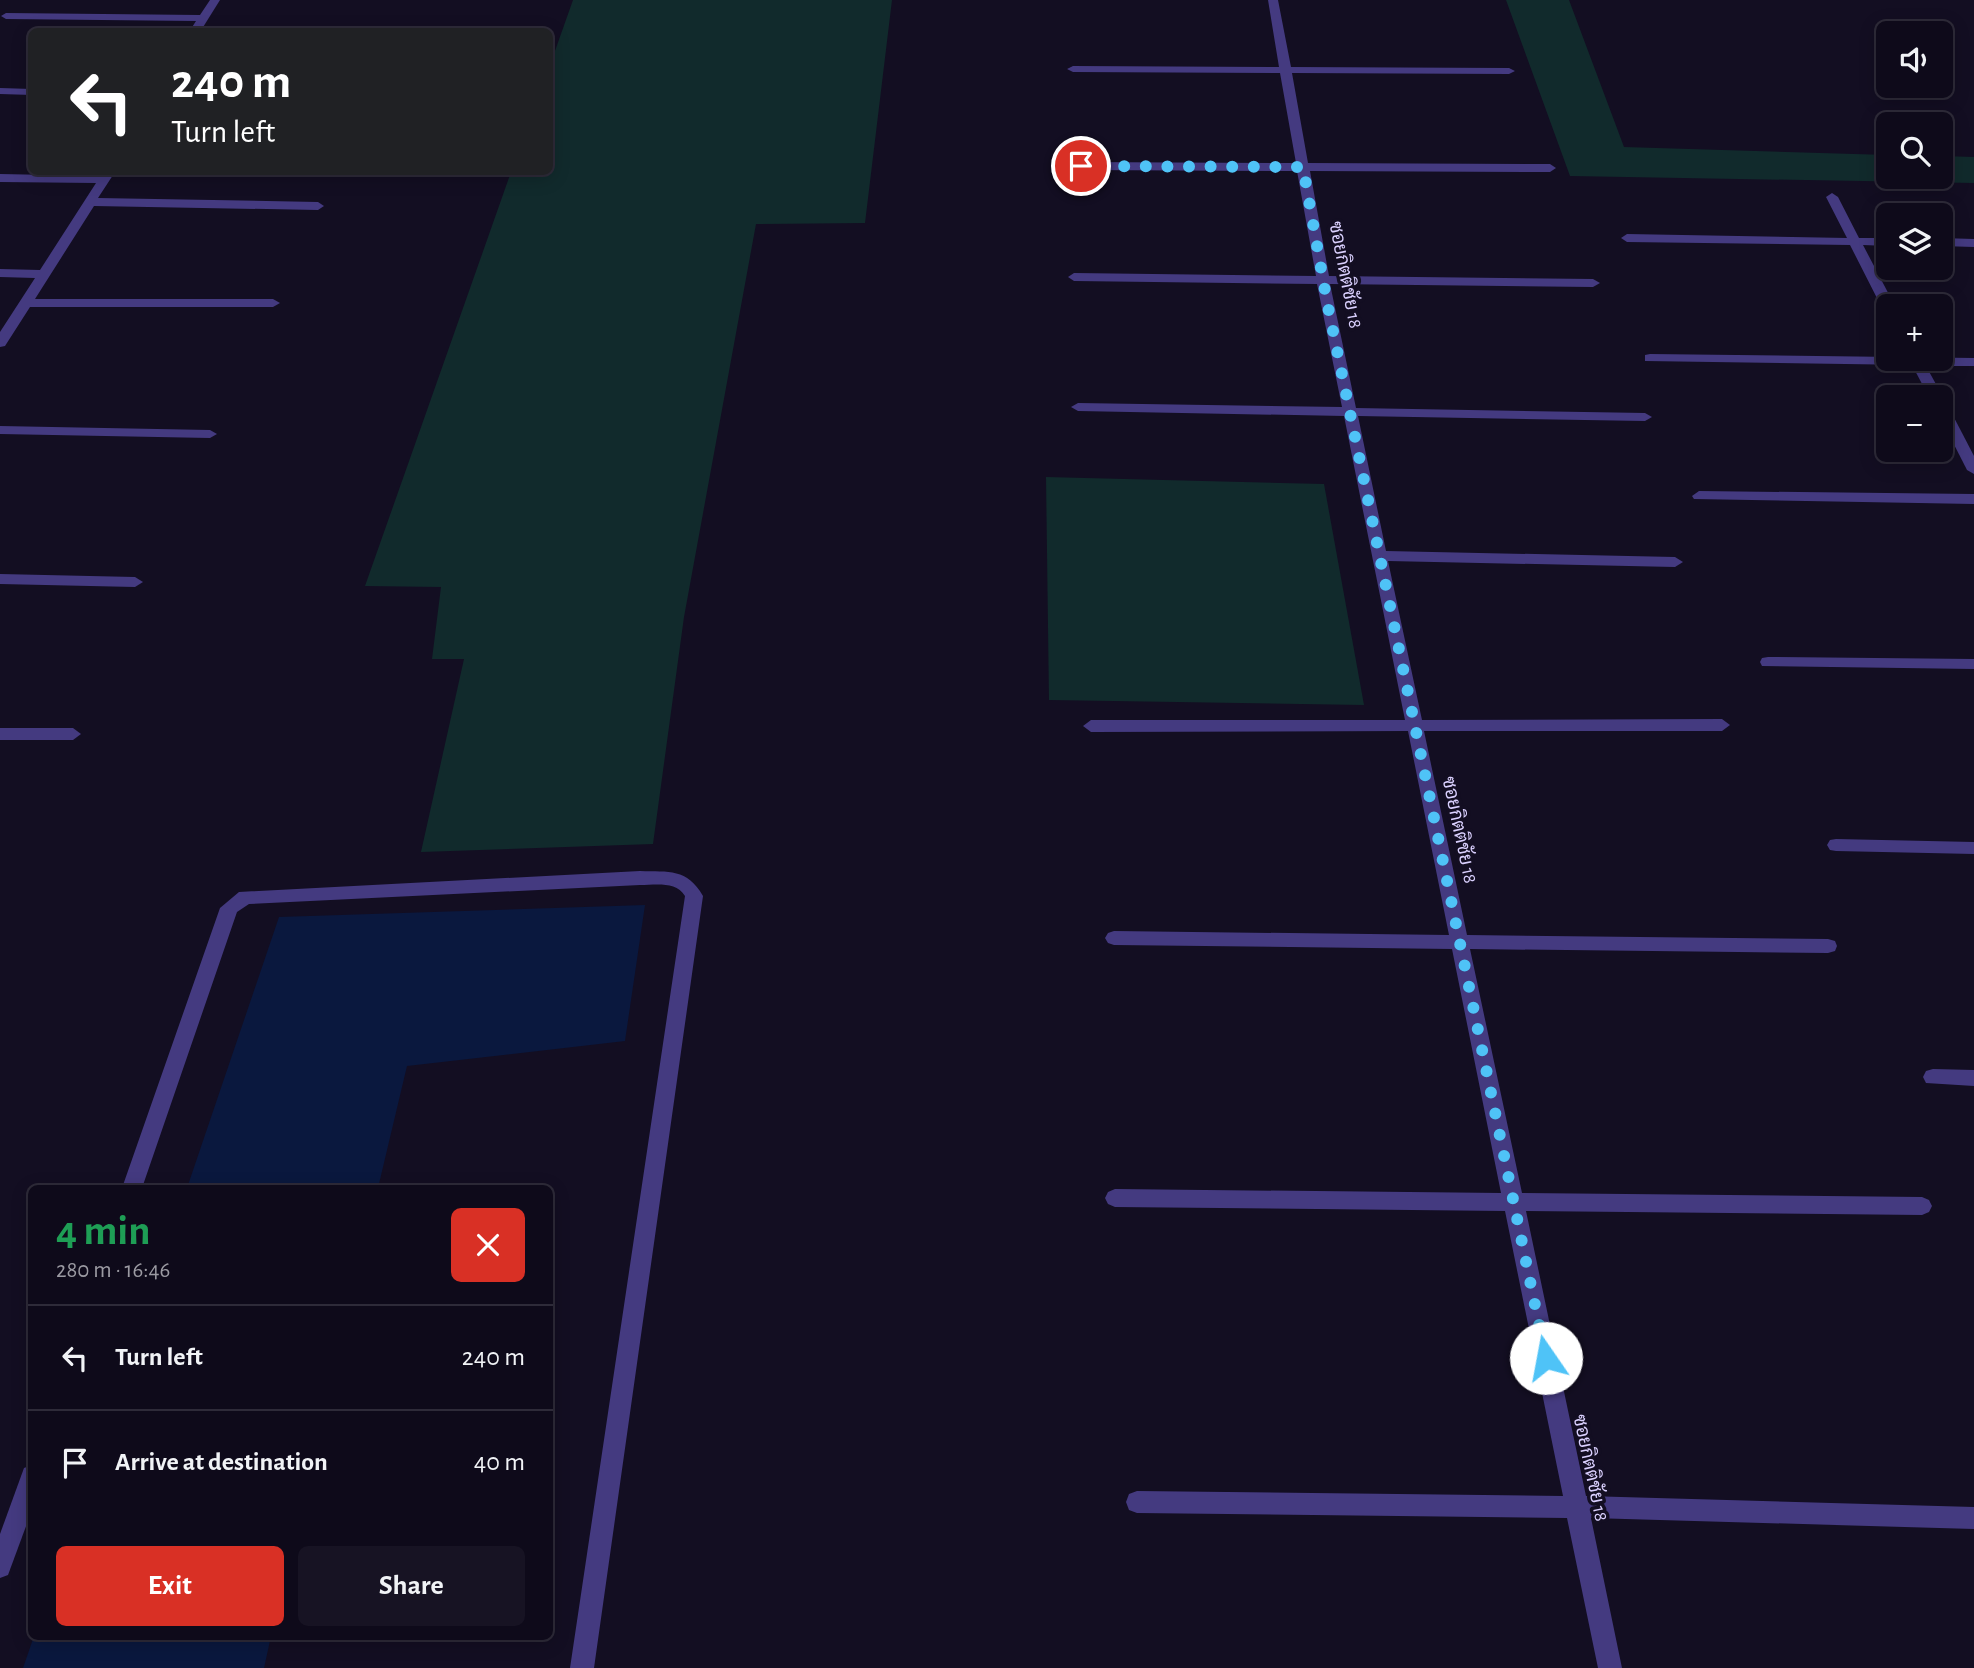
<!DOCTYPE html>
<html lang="en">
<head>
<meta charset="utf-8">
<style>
	body { margin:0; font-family:"Alegreya Sans",Sarabun,sans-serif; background:#171323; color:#f1f3f6; height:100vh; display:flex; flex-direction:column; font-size:26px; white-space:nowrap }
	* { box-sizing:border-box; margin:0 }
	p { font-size:23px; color:#9b9aa2 }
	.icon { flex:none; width:38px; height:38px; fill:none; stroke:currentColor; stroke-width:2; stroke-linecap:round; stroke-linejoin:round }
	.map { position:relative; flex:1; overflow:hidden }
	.panel { position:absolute; left:28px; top:1185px; width:525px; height:455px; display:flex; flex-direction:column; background:#0e0a1a; border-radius:10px; box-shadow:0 4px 18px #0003,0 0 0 2px #2e2b39 }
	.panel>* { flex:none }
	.banner { position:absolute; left:28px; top:28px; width:525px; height:147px; border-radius:10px; box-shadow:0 4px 18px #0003,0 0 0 2px #2e2b39; background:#202124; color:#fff; overflow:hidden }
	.fabs { position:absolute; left:1876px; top:21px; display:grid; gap:14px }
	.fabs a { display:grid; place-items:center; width:77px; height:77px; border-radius:10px; background:#0e0a1a; box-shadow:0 4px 18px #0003,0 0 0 2px #2e2b39; font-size:35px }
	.pin { position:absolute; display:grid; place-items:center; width:60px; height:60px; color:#fff; margin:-30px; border:4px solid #fff; border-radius:50%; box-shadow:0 2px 7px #0007 }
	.me { position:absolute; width:77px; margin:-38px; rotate:348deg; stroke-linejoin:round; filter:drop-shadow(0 0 5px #0008) }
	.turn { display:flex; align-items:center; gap:24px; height:147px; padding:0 28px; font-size:32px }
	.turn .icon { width:91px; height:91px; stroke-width:2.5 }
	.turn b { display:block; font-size:49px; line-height:60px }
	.round { display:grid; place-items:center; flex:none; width:74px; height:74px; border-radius:10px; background:#171323 }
	.headline { display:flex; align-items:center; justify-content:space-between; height:119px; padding:0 28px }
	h1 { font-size:42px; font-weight:700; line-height:52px; color:#1e9e55 }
	.button { display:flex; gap:14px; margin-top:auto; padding:14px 28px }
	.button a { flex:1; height:80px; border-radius:10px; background:#d93025; color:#fff; font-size:28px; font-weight:700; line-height:80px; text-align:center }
	.button a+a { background:#171323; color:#f1f3f6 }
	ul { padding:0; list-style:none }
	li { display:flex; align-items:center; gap:21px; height:105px; padding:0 28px; border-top:2px solid #2e2b39 }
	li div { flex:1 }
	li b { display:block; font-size:26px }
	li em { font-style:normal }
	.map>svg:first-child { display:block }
	.green { fill:#112a2c }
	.water { fill:#0a183e }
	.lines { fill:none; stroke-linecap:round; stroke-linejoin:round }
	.street { fill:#443a80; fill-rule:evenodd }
	.route { stroke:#4fc3f7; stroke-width:12; stroke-dasharray:0 21.6 }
	.labels { text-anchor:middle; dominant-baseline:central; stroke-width:7; stroke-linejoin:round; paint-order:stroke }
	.street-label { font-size:19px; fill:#dad0fe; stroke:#130e22 }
</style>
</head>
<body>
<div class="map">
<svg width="1974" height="1668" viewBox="0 0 1974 1668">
	<rect width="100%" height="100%" fill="#130e22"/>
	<g class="green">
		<polygon points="573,0 892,0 865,223 756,224 684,617 653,844 421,852 464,659 432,659 441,587 365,586 511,172 550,172 550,65"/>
		<polygon points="1506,0 1569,0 1624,147 1888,155 1888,177 1941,177 1941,156 1974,157 1974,183 1570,176"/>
		<polygon points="1046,477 1324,484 1364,705 1049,700"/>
	</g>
	<g class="water">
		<polygon points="645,905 625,1041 407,1066 378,1188 187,1188 279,917"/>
		<polygon points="34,1636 271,1636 264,1668 23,1668"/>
	</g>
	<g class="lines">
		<g class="street">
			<polygon points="210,0 220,0 200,32 189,32 196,21 6,19 1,16 6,13 200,15"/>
			<polygon points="1268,0 1278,0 1291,67 1509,68 1515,71 1509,74 1292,73 1308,163 1550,164 1556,168 1550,172 1310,171 1329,276 1593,279 1600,283 1593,287 1330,284 1356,408 1645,413 1652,417 1645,421 1358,416 1386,551 1675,557 1683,562 1675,567 1388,561 1422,720 1722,719 1730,725 1722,731 1424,731 1467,935 1828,939 1835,941 1837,946 1835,951 1828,953 1470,949 1522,1193 1922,1197 1929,1200 1932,1206 1929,1212 1922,1215 1526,1211 1586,1496 1974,1507 1974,1529 1591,1518 1622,1668 1598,1668 1567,1518 1137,1513 1129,1510 1126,1502 1129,1494 1137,1491 1563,1496 1505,1211 1115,1207 1108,1204 1105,1198 1108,1192 1115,1189 1501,1193 1452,949 1114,945 1108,943 1105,938 1108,933 1114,931 1449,935 1408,731 1091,732 1083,726 1091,720 1405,720 1344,416 1078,411 1071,407 1078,403 1342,407 1317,284 1074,281 1068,277 1074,273 1316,276 1297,171 1081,170 1075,166 1081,162 1296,163 1280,73 1073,72 1067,69 1073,66 1279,67"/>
			<polygon points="0,88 32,89 32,95 0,94"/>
			<polygon points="103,172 115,172 98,198 318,202 324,206 318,210 94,206 35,299 273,299 280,303 273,307 30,307 5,346 0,347 0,332 35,278 0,277 0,269 40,270 96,183 0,182 0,174 100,176"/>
			<polygon points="1832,193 1838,197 1859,238 1888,238 1888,246 1863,245 1895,306 1888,306 1888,310 1881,306 1850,245 1627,242 1621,238 1627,234 1847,238 1826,197"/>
			<polygon points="1941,238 1974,239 1974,247 1941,246"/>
			<polygon points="1650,354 1974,358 1974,366 1926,366 1943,397 1941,400 1941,397 1929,397 1912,365 1645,361 1645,355"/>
			<polygon points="1941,402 1948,406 1974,456 1974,474 1967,470 1941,419"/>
			<polygon points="0,426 210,430 217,434 210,438 0,434"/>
			<polygon points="1699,491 1974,494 1974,504 1694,499 1692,496"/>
			<polygon points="0,574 135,577 143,582 135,587 0,584"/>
			<polygon points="1768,657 1974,659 1974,669 1762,666 1760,662 1762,658"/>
			<polygon points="0,728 73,728 81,734 73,740 0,740"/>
			<polygon points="1836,839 1974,842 1974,854 1836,851 1830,850 1827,845 1830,840"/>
			<path d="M 640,871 C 669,872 687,868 703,896 L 594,1668 L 570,1668 L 685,896 C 676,881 656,885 640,885 L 249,904 L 237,912 L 142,1188 L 122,1188 L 220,908 L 239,892 Z"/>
			<polygon points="1933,1069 1974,1070 1974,1086 1926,1083 1923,1077 1926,1071"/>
			<polygon points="32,1465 32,1510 8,1575 0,1578 0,1534 24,1468"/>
		</g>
	</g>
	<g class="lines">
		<polyline class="route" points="1081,166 1303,167 1327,302 1546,1358"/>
	</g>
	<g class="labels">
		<g class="street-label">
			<text transform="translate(1345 275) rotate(79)">ซอยกิตติชัย 18</text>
			<text transform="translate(1459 830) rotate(78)">ซอยกิตติชัย 18</text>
			<text transform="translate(1590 1468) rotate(78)">ซอยกิตติชัย 18</text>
		</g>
	</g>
</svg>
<div class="fabs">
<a><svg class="icon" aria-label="sound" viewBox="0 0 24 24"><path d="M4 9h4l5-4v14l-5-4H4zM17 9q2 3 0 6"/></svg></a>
<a><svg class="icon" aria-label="search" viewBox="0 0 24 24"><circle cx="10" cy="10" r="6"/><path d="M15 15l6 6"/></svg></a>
<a><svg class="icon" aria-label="layers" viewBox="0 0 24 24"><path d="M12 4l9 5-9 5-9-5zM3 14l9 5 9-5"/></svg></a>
<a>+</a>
<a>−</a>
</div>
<div class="pin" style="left:1081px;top:166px;background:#d93025"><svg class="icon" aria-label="arrive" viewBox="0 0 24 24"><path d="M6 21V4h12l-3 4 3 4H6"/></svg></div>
<svg class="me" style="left:1546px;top:1358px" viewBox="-20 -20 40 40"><circle r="19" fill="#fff"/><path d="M0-13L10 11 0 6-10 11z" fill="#4fc3f7"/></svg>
<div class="banner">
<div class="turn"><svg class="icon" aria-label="left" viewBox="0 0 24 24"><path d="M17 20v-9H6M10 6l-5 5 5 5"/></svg><div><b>240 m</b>Turn left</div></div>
</div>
<section class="panel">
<div class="headline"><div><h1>4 min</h1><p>280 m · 16:46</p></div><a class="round" style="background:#d93025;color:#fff"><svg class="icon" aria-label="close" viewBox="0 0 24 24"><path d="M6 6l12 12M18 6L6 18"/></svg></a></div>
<ul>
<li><svg class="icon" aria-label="left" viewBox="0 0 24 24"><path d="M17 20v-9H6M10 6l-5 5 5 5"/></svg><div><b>Turn left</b></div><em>240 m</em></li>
<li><svg class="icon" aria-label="arrive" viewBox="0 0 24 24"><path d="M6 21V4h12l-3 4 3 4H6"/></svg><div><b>Arrive at destination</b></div><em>40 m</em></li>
</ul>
<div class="button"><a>Exit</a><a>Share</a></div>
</section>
</div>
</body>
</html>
